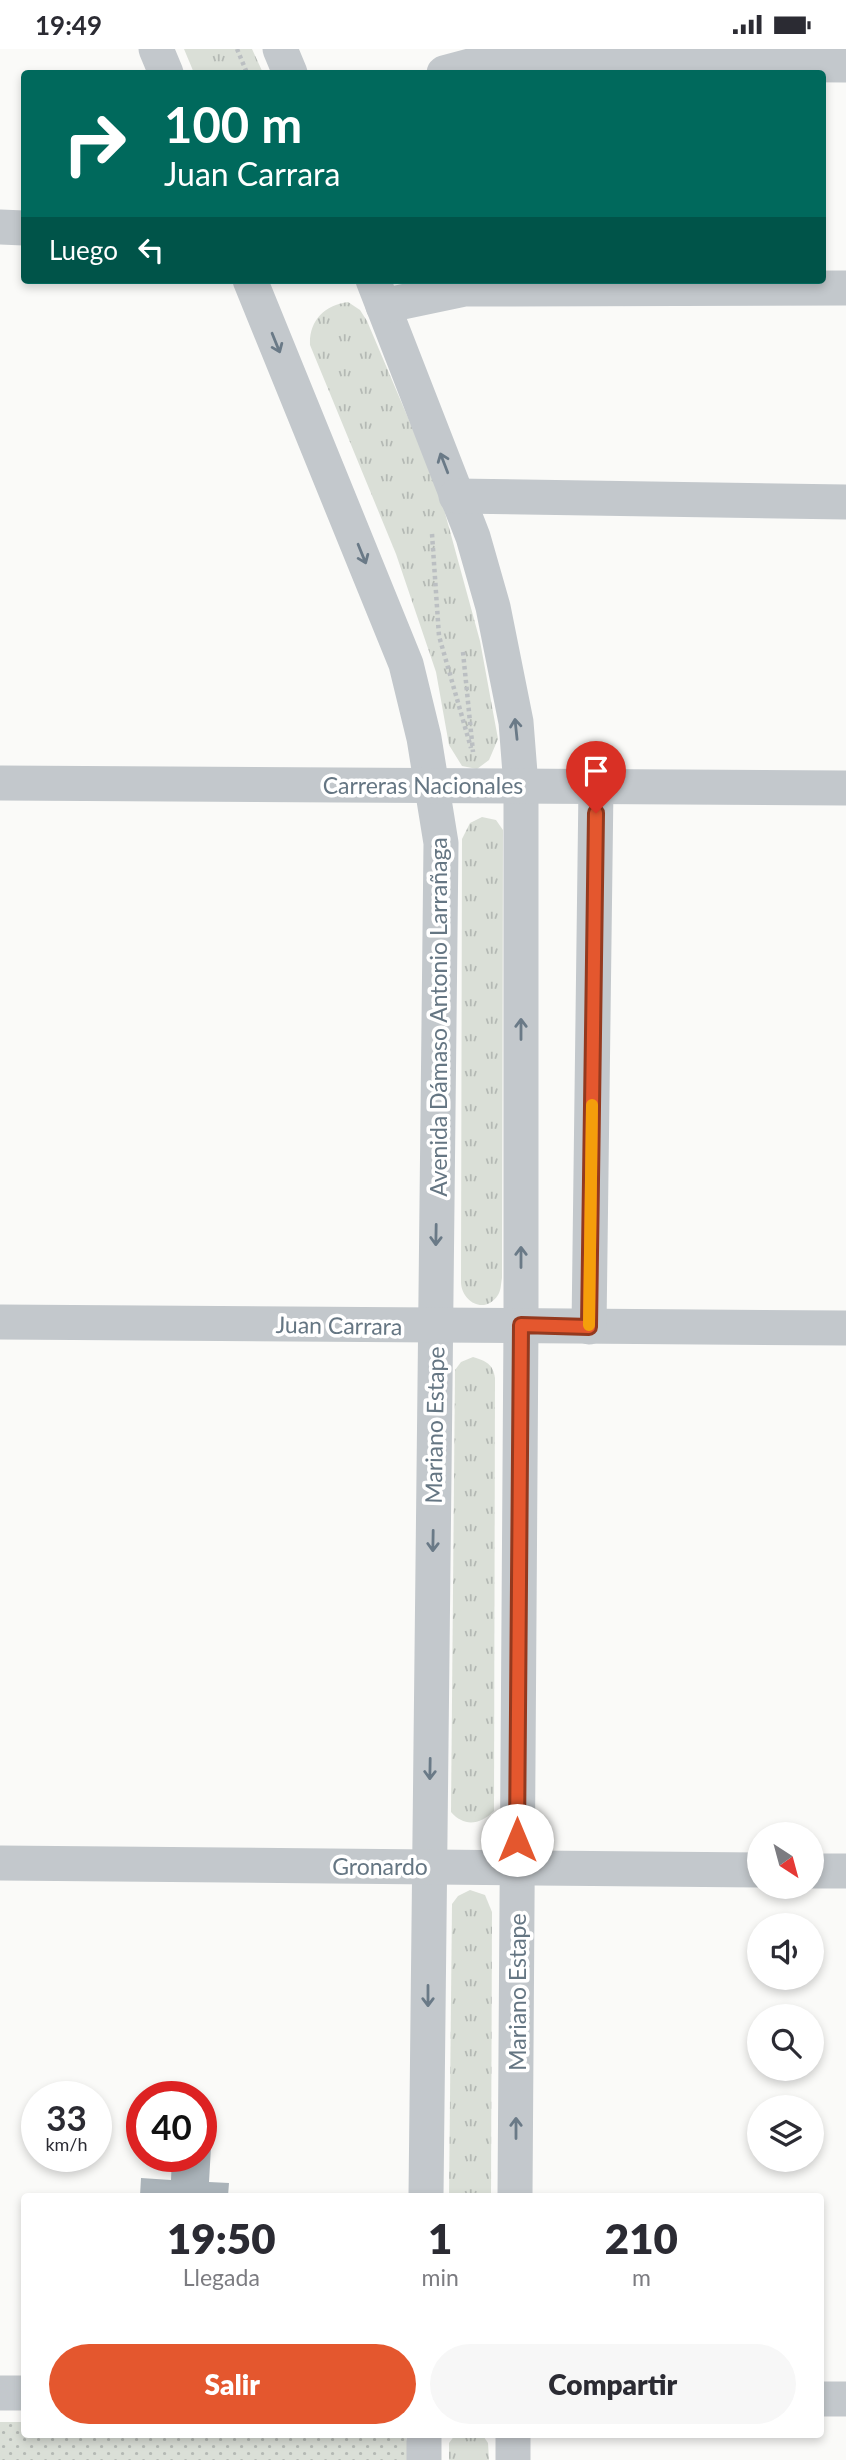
<!DOCTYPE html>
<html lang="es">
<head>
<meta charset="utf-8">
<style>
	body { margin:0; font-family:Lato,sans-serif; background:#f7f7f7; color:#2b2b33; height:100vh; display:flex; flex-direction:column; font-size:26px; white-space:nowrap }
	* { box-sizing:border-box; margin:0 }
	p { font-size:23px; color:#7c7c81 }
	.icon { flex:none; width:38px; height:38px; fill:none; stroke:currentColor; stroke-width:2; stroke-linecap:round; stroke-linejoin:round }
	.map { position:relative; flex:1; overflow:hidden }
	.details { position:absolute; left:21px; top:2144px; width:803px; height:245px; display:flex; flex-direction:column; background:#fff; border-radius:7px; box-shadow:0 4px 10px #0003 }
	.details>* { flex:none }
	.guide { position:absolute; left:21px; top:21px; width:805px; height:214px; border-radius:7px; box-shadow:0 4px 10px #0003; background:#00695c; color:#fff; overflow:hidden }
	.needle { width:46px; rotate:144deg }
	.fabs { position:absolute; left:747px; top:1773px; display:grid; gap:14px }
	.fabs a { display:grid; place-items:center; width:77px; height:77px; border-radius:50%; background:#fff; box-shadow:0 4px 10px #0003; font-size:35px }
	.speed { position:absolute; left:21px; top:2032px; display:flex; gap:14px; font-size:35px; font-weight:700; text-align:center }
	.speed>* { display:grid; place-content:center; width:91px; height:91px; border-radius:50%; background:#fff; box-shadow:0 4px 10px #0003; line-height:1 }
	.speed small { font-size:18px; font-weight:400 }
	.speed .limit { border:10px solid #d22; background:#fff; color:#111 }
	.pin { position:absolute; display:grid; place-items:center; width:60px; height:60px; color:#fff; margin:-72px -30px; border-radius:50% 50% 50% 0; rotate:-45deg; box-shadow:0 0 7px #0007 }
	.pin .icon { rotate:45deg }
	.me { position:absolute; width:77px; margin:-38px; rotate:0deg; stroke-linejoin:round; filter:drop-shadow(0 0 5px #0008) }
	.turn { display:flex; align-items:center; gap:24px; height:147px; padding:0 28px; font-size:32px }
	.turn .icon { width:91px; height:91px; stroke-width:2.5 }
	.turn b { display:block; font-size:49px; line-height:60px }
	.then { display:flex; align-items:center; height:66px; padding:0 28px; background:#0003; gap:14px; font-size:26px }
	.eta { display:flex; justify-content:space-evenly; align-items:center; height:119px; text-align:center }
	.eta b { font-size:42px; font-weight:800; line-height:49px }
	.action { display:flex; gap:14px; margin-top:auto; padding:14px 28px }
	.action a { flex:1; height:80px; border-radius:42px; background:#e4572e; color:#fff; font-size:28px; font-weight:800; line-height:80px; text-align:center }
	.action a+a { background:#f7f7f7; color:#2b2b33 }
	.status { display:flex; justify-content:space-between; align-items:center; height:49px; padding:0 35px; background:#fff; direction:ltr }
	.status svg { height:19px; fill:currentColor }
	.map>svg:first-child { display:block }
	.grass { fill:url(#grass-tufts) }
	.park { fill:url(#park-dots) }
	.building { fill:#aab3b9 }
	.lines { fill:none; stroke-linecap:round; stroke-linejoin:round }
	.path { stroke:#bbbfc2; stroke-width:4.5; stroke-dasharray:3.5 3.5; stroke-linecap:butt }
	.minor { stroke:#c3c8cc; stroke-width:35 }
	.oneway { stroke:#6a7a87 }
	.route-casing { stroke:#94391e; stroke-width:18 }
	.route { stroke:#e4572e; stroke-width:12 }
	.slow { stroke:#f59e0b; stroke-width:12 }
	.labels { text-anchor:middle; dominant-baseline:central; stroke-width:7; stroke-linejoin:round; paint-order:stroke }
	.street-label { font-size:23px; fill:#657683; stroke:#fff }
</style>
</head>
<body>
<div class="status"><b>19:49</b><svg viewBox="0 0 49 12"><path d="M0 12V9h3v3zM5 12V6h3v6zM10 12V3h3v9zM15 12V0h3v12zM26 1h20v11H26zM47 4h2v5h-2z"/></svg></div>
<div class="map">
<svg width="846" height="2411" viewBox="0 0 846 2411">
	<defs>
		<pattern id="grass-tufts" width="24" height="20" patternUnits="userSpaceOnUse" patternTransform="scale(1.75)"><rect width="24" height="20" fill="#dadfd7"/><path d="M3 7l-1-3M5 7V3M7 7l1-3M15 17l-1-3M17 17v-4M19 17l1-3" fill="none" stroke="#b4b9b4"/></pattern>
		<pattern id="park-dots" width="8" height="8" patternUnits="userSpaceOnUse" patternTransform="scale(1.75)"><rect width="8" height="8" fill="#dadfd7"/><path d="M2 2h.1M6 6h.1" fill="none" stroke="#b4b9b4" stroke-width="1.8" stroke-linecap="round"/></pattern>
	</defs>
	<rect width="100%" height="100%" fill="#fafaf8"/>
	<g class="grass">
		<polygon points="184,0 252,0 263,24 194,24"/>
		<path d="M 348,253 L 360,261 L 367,272 L 439,442 L 480,592 L 498,690 L 489,711 L 477,720 L 462,717 L 449,696 L 436,623 L 396,505 L 310,296 C 309,272 324,256 348,253 Z"/>
		<path d="M 482,768 L 496,771 L 503,781 L 502,1229 C 501,1234 501,1242 498,1246 C 485,1266 462,1253 461,1234 L 462,790 L 470,774 Z"/>
		<path d="M 473,1308 C 486,1312 493,1315 495,1329 L 494,1762 C 480,1776 464,1778 451,1763 L 455,1321 L 461,1313 Z"/>
		<polygon points="470,1841 485,1846 492,1863 491,2147 449,2147 452,1855 458,1847"/>
		<polygon points="482,2385 488,2394 489,2411 449,2411 449,2394 455,2386"/>
	</g>
	<polygon class="park" points="0,2373 24,2373 24,2385 405,2385 408,2396 407,2411 0,2411"/>
	<polygon class="building" points="201,2098 211,2098 209,2133 229,2134 228,2147 140,2147 141,2129 171,2131 172,2107 201,2107"/>
	<g class="lines">
		<g class="path">
			<polyline points="237,0 247,24"/>
			<polyline points="432,485 439,587 471,699"/>
			<polyline points="463,603 473,703"/>
		</g>
		<g class="minor">
			<polyline points="156,0 166,24"/>
			<polyline points="280,0 290,24"/>
			<polyline points="444,24 481,14 846,16"/>
			<polyline points="0,178 24,179"/>
			<polyline points="250,231 406,615 424,689 441,794 426,2147"/>
			<polyline points="373,231 473,488 493,558 516,673 521,737 521,1276 515,2147"/>
			<polyline points="383,257 464,240 846,239"/>
			<polyline points="456,447 846,453"/>
			<polyline points="0,734 846,739"/>
			<polyline points="0,1273 846,1279"/>
			<polyline points="589,1278 596,737"/>
			<polyline points="0,1814 760,1821"/>
			<polyline points="812,1822 846,1822"/>
			<polyline points="0,2344 24,2344"/>
			<polyline points="821,2350 846,2350"/>
			<polyline points="424,2411 424,2385"/>
			<polyline points="513,2411 513,2385"/>
		</g>
	</g>
	<defs><path id="oneway-shaft" d="M-6 0H5M1.5-3L5.5 0L1.5 3" fill="none" stroke-width="1.6" stroke-linecap="round" stroke-linejoin="round" transform="scale(1.75)"/></defs>
	<g class="oneway">
		<use href="#oneway-shaft" transform="translate(276 294) rotate(68)"/>
		<use href="#oneway-shaft" transform="translate(444 414) rotate(-111)"/>
		<use href="#oneway-shaft" transform="translate(362 505) rotate(68)"/>
		<use href="#oneway-shaft" transform="translate(516 680) rotate(-96)"/>
		<use href="#oneway-shaft" transform="translate(521 980) rotate(-90)"/>
		<use href="#oneway-shaft" transform="translate(436 1186) rotate(91)"/>
		<use href="#oneway-shaft" transform="translate(521 1208) rotate(-90)"/>
		<use href="#oneway-shaft" transform="translate(433 1492) rotate(91)"/>
		<use href="#oneway-shaft" transform="translate(430 1720) rotate(91)"/>
		<use href="#oneway-shaft" transform="translate(428 1947) rotate(90)"/>
		<use href="#oneway-shaft" transform="translate(516 2079) rotate(-90)"/>
	</g>
	<g class="lines">
		<defs>
			<polyline id="route" points="517,1791 521,1276 589,1278 596,764"/>
		</defs>
		<use href="#route" class="route-casing"/>
		<use href="#route" class="route"/>
		<polyline class="slow" points="589,1276 592,1056"/>
	</g>
	<g class="labels">
		<g class="street-label">
			<text x="423" y="736">Carreras Nacionales</text>
			<text transform="translate(438 968) rotate(-90)">Avenida Dámaso Antonio Larrañaga</text>
			<text transform="translate(339 1276) rotate(1)">Juan Carrara</text>
			<text transform="translate(434 1376) rotate(-89)">Mariano Estape</text>
			<text x="380" y="1817">Gronardo</text>
			<text transform="translate(517 1943) rotate(-90)">Mariano Estape</text>
		</g>
	</g>
</svg>
<div class="fabs">
<a><svg class="needle" viewBox="-14 -14 28 28"><path d="M0-13l5 13h-10z" fill="#e53935"/><path d="M0 13l5-13h-10z" fill="#7c7c81"/></svg></a>
<a><svg class="icon" aria-label="sound" viewBox="0 0 24 24"><path d="M4 9h4l5-4v14l-5-4H4zM17 9q2 3 0 6"/></svg></a>
<a><svg class="icon" aria-label="search" viewBox="0 0 24 24"><circle cx="10" cy="10" r="6"/><path d="M15 15l6 6"/></svg></a>
<a><svg class="icon" aria-label="layers" viewBox="0 0 24 24"><path d="M12 4l9 5-9 5-9-5zM3 14l9 5 9-5"/></svg></a>
</div>
<div class="speed"><div>33<small>km/h</small></div><div class="limit">40</div></div>
<div class="pin" style="left:596px;top:764px;background:#d93025"><svg class="icon" aria-label="arrive" viewBox="0 0 24 24"><path d="M6 21V4h12l-3 4 3 4H6"/></svg></div>
<svg class="me" style="left:517px;top:1791px" viewBox="-20 -20 40 40"><circle r="19" fill="#fff"/><path d="M0-13L10 11 0 6-10 11z" fill="#e4572e"/></svg>
<div class="guide">
<div class="turn"><svg class="icon" aria-label="right" viewBox="0 0 24 24"><path d="M7 20v-9h11M14 6l5 5-5 5"/></svg><div><b>100 m</b>Juan Carrara</div></div>
<div class="then">Luego<svg class="icon" aria-label="left" viewBox="0 0 24 24"><path d="M17 20v-9H6M10 6l-5 5 5 5"/></svg></div>
</div>
<section class="details">
<div class="eta">
<div><b>19:50</b><p>Llegada</p></div>
<div><b>1</b><p>min</p></div>
<div><b>210</b><p>m</p></div>
</div>
<div class="action"><a>Salir</a><a>Compartir</a></div>
</section>
</div>
</body>
</html>
